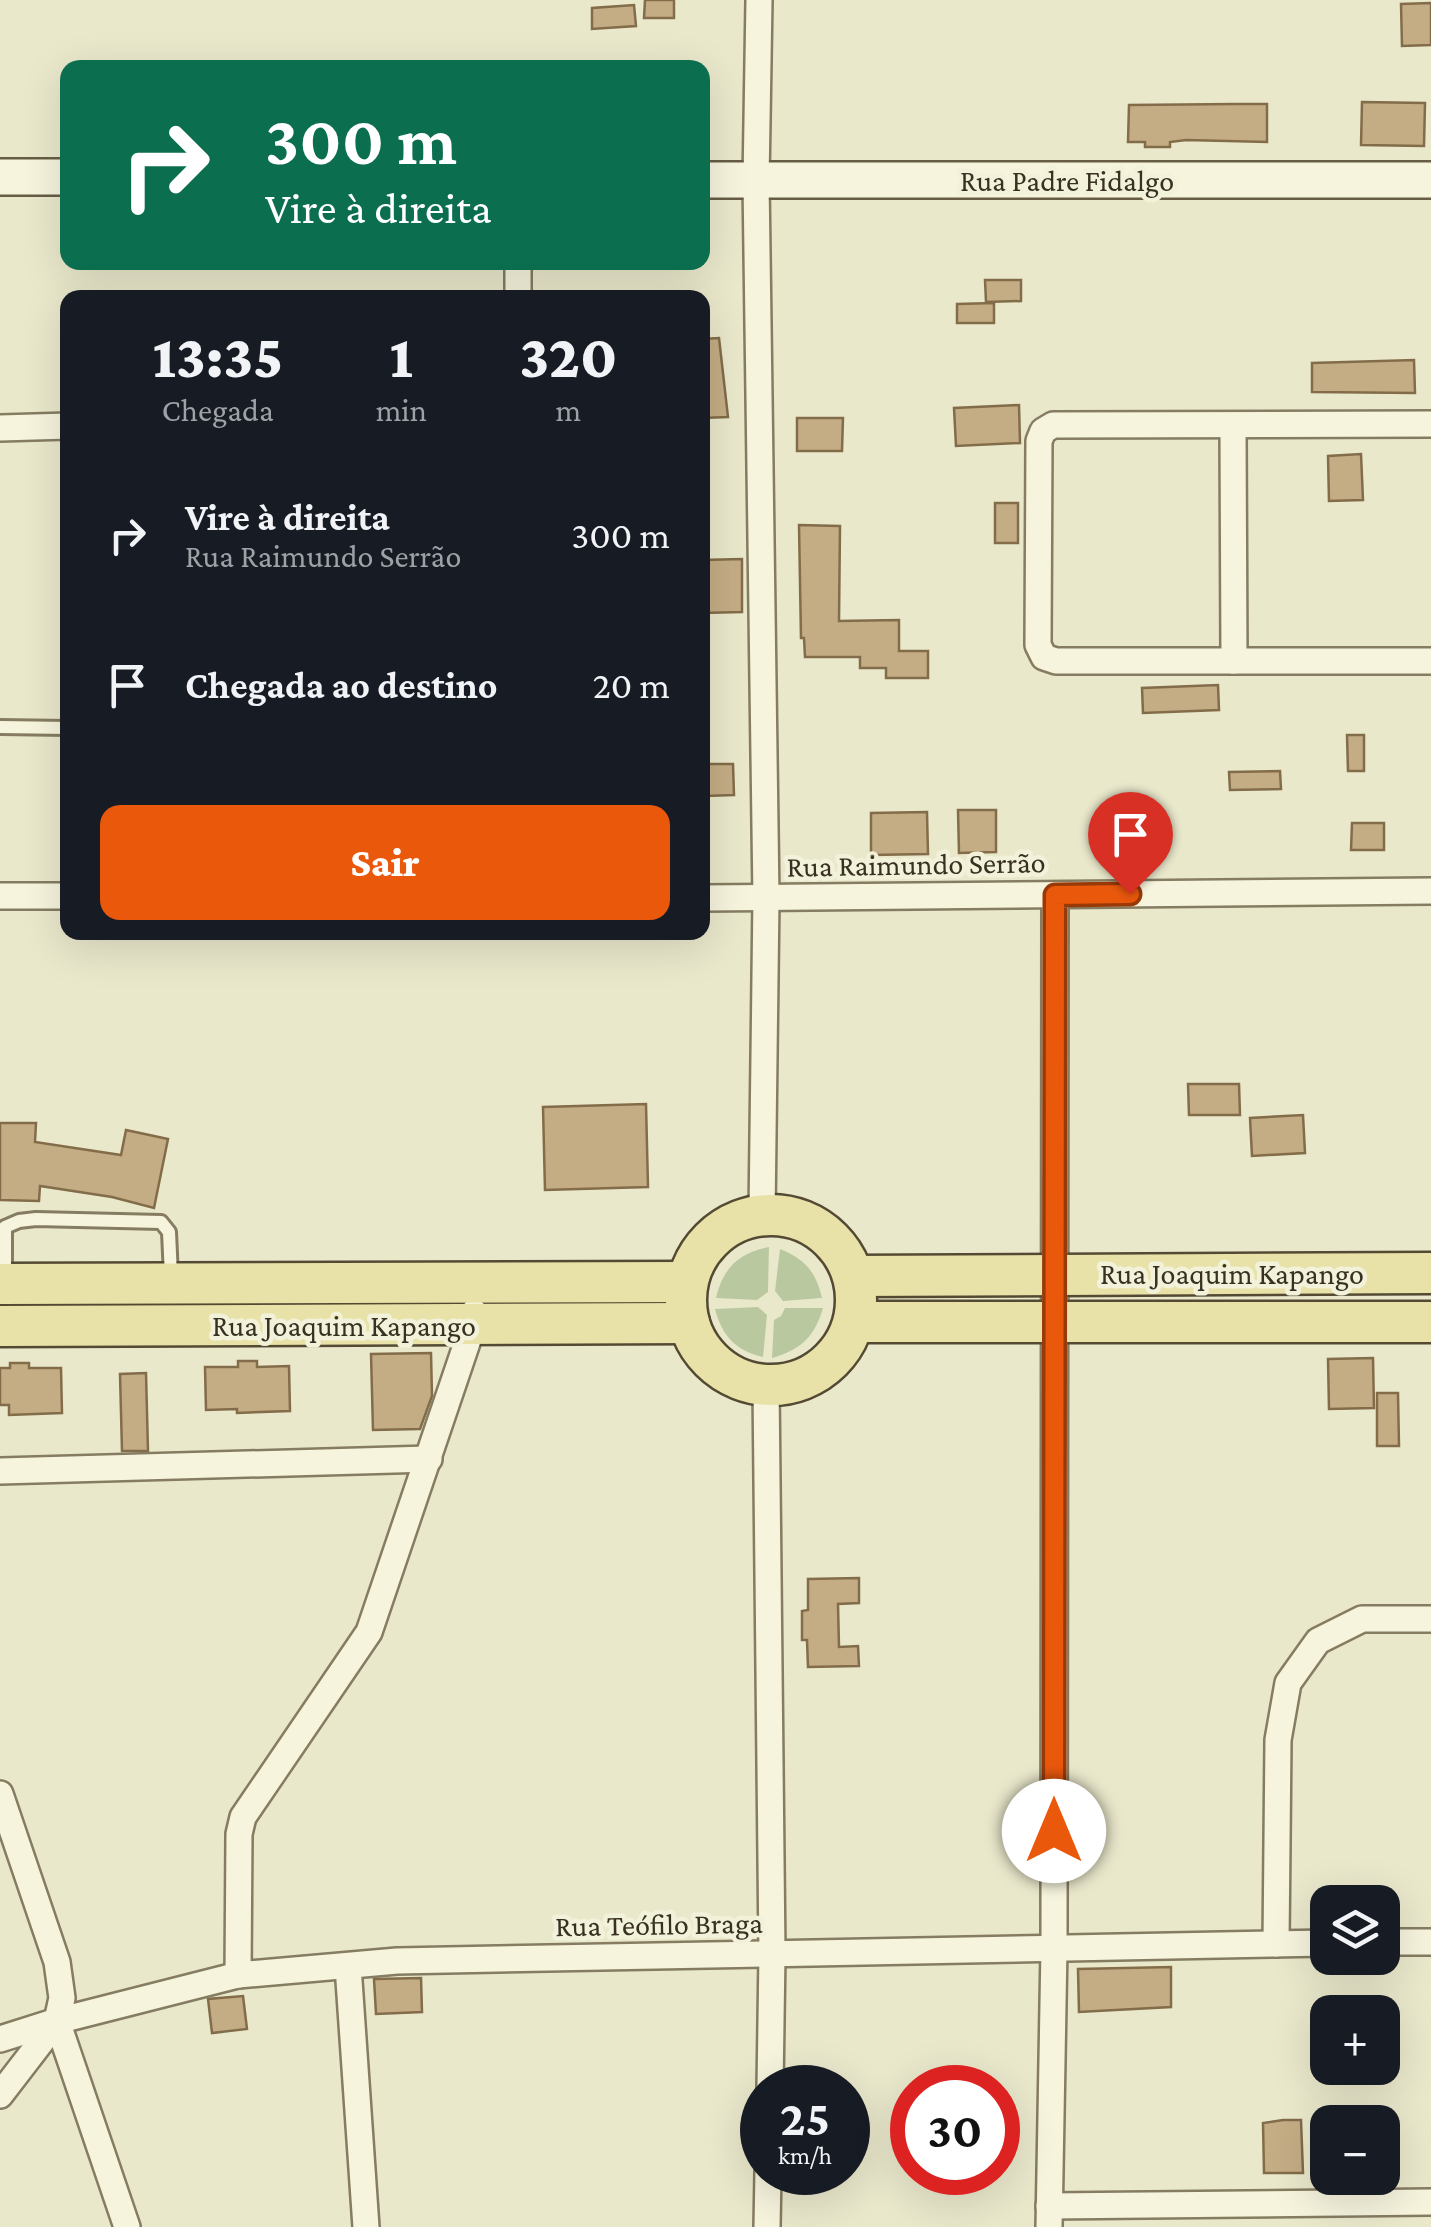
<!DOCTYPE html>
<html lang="pt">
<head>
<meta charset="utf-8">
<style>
	body { margin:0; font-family:"Crimson Pro",serif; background:#20242c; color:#f1f3f6; height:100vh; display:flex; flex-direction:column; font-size:38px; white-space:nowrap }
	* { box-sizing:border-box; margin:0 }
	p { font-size:32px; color:#9ea1a6 }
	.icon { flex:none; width:55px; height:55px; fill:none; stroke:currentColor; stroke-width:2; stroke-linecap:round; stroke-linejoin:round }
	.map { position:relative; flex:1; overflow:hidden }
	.details { position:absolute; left:60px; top:290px; width:650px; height:650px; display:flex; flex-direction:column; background:#171b24; border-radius:20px; box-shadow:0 10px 40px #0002 }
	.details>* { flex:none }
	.top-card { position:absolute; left:60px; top:60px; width:650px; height:210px; border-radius:20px; box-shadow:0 10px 40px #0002; background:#0b6e4f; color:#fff; overflow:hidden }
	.fabs { position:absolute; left:1310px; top:1885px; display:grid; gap:20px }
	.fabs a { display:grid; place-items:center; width:90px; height:90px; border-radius:20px; background:#171b24; box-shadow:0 10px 40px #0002; font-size:50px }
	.speed { position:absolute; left:740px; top:2065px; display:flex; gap:20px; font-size:50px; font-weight:700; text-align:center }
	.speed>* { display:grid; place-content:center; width:130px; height:130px; border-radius:50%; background:#171b24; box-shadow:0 10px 40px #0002; line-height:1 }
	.speed small { font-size:25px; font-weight:400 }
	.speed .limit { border:15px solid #d22; background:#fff; color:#111 }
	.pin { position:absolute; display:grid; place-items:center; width:85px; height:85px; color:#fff; margin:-102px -42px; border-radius:50% 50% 50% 0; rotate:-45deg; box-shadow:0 0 10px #0007 }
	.pin .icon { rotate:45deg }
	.me { position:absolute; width:110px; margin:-55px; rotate:0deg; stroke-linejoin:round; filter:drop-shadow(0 0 8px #0008) }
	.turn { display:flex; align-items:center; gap:35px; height:210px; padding:0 40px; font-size:45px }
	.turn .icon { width:130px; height:130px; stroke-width:2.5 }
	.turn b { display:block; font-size:70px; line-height:85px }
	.eta { display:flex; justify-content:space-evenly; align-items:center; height:170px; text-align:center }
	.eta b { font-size:60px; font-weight:800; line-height:70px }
	.primary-button { display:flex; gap:20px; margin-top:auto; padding:20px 40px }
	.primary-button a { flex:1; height:115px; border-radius:20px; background:#ea580c; color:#fff; font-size:40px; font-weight:800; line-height:115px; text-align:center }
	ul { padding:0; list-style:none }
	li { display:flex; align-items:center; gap:30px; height:150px; padding:0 40px }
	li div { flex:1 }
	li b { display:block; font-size:38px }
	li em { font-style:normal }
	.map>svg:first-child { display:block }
	.green { fill:#bac89f }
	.building { fill:#c4ad85; stroke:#826c49; stroke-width:2.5 }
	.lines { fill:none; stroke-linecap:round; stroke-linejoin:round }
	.lane-casing { stroke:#857c61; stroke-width:18 }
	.street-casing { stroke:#857c61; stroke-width:30 }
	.secondary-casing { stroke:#675d44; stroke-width:40 }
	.primary-casing { stroke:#544a34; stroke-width:45 }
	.lane { stroke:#f6f4dd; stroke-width:12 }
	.street { stroke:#f6f4dd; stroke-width:25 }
	.secondary { stroke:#f6f4dd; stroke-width:35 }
	.primary { stroke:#e8e2a8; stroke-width:40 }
	.route-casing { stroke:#983908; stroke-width:25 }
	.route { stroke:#ea580c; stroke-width:18 }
	.labels { text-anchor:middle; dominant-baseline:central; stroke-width:9; stroke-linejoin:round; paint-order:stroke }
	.street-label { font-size:30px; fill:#383122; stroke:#f2f1da }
</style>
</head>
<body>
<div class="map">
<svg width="1431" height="2227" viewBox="0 0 1431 2227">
	<rect width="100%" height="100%" fill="#eae8cb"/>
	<g class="green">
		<path d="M 769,1247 L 768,1292 L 757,1300 L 716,1298 C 723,1268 739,1253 769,1247 Z"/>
		<path d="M 780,1249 C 805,1259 816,1272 822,1298 L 783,1301 L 775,1291 Z"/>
		<path d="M 758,1307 L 767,1315 L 763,1357 C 736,1351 722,1336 715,1309 Z"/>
		<path d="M 785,1308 L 823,1308 C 815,1336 801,1350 772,1358 L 774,1320 L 781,1316 Z"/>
	</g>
	<g class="building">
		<polygon points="645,0 674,0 674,18 644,18"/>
		<polygon points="1431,3 1431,45 1402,46 1401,4"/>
		<polygon points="634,5 636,26 592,29 592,8"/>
		<polygon points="1362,102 1425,103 1424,146 1361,145"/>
		<polygon points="1236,104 1267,104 1267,142 1186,140 1170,142 1170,147 1145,147 1145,142 1128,142 1129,105"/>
		<polygon points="985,280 1021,280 1021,301 986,302"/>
		<polygon points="994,303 994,323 957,323 957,304"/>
		<polygon points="719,338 728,417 702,418 702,339"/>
		<polygon points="1414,360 1415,393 1312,392 1312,363"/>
		<polygon points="1019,405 1020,443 956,446 954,408"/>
		<polygon points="797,418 843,418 842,451 797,451"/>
		<polygon points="1361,454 1363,500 1329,501 1328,456"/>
		<rect x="995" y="503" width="23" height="40"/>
		<polygon points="799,525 840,526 839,621 899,620 899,651 928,651 928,678 886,678 886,668 860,668 860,657 805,657 804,638 801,638"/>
		<polygon points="742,559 742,612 702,613 702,560"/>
		<polygon points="1218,685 1219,710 1143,713 1142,688"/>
		<polygon points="1347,735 1364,735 1364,771 1348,771"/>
		<polygon points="704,764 733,764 734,795 705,796"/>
		<polygon points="1280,771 1281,789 1230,790 1229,772"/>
		<polygon points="958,810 996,810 996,852 959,853"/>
		<polygon points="927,812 928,854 871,855 871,813"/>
		<polygon points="1352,823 1384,823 1384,850 1351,850"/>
		<polygon points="1188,1084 1239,1084 1240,1115 1189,1115"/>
		<polygon points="646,1104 648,1187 545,1190 543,1107"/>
		<polygon points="1303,1115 1305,1153 1252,1156 1250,1118"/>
		<polygon points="0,1123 36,1123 35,1142 121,1155 126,1130 168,1139 154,1208 112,1197 40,1186 39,1201 0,1200"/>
		<polygon points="431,1353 432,1396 420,1429 373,1430 371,1354"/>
		<polygon points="1373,1358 1374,1408 1329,1409 1328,1359"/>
		<polygon points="238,1361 257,1361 257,1367 289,1366 290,1411 237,1413 237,1409 206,1410 205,1367 238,1367"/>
		<polygon points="10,1363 29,1363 29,1368 61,1368 62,1413 9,1415 9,1405 0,1405 0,1368 10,1368"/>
		<polygon points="146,1373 148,1451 122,1451 120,1374"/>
		<polygon points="1377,1393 1398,1393 1399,1446 1377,1446"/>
		<polygon points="859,1578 859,1603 838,1604 839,1647 858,1646 859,1666 808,1667 807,1640 802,1640 802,1611 808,1610 808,1579"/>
		<polygon points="1171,1967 1171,2007 1079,2012 1078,1969"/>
		<polygon points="421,1978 422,2012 376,2014 374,1979"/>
		<polygon points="243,1996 247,2029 212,2033 208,1999"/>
		<polygon points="1283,2120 1301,2120 1303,2173 1264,2173 1263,2123"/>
	</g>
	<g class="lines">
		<defs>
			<g id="lane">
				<polyline points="0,727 68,728"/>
				<polyline points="5,1277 5,1227 19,1221 36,1219 161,1222 169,1232 171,1276"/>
			</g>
			<g id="street">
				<polyline points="759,0 756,181 766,898 762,1214"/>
				<polyline points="518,298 518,262"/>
				<polyline points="1431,424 1053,425 1043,431 1039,441 1038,645 1044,657 1056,661 1431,661"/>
				<polyline points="1233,427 1234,661"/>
				<polyline points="0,428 68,426"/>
				<polyline points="0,896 68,896"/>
				<polyline points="702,898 1431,891"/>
				<polyline points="766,1386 772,1954 770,2088"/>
				<polyline points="0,1471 429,1459"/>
				<polyline points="0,1794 57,1962 62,1998 57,2021 127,2227"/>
				<polyline points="1382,1942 1431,1942"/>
				<polyline points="1276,1944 1278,1740 1288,1683 1318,1641 1362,1619 1431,1619"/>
				<polyline points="348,1966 366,2227"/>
				<polyline points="238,1975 239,1834 243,1817 369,1632 473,1325 474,1312"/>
				<polyline points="0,2039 57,2021 238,1975 397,1961 1328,1943"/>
				<polyline points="0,2095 57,2021"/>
				<polyline points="1049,2206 1431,2202"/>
				<polyline points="767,2227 768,2172"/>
				<polyline points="1049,2227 1054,1948 1055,895"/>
			</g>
			<g id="secondary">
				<polyline points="0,177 68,177"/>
				<polyline points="702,180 1431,180"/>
			</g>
			<g id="primary">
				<circle cx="771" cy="1300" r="85"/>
				<polyline points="853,1276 1431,1273"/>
				<polyline points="0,1284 687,1282"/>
				<polyline points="854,1322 1431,1322"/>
				<polyline points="0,1326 689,1323"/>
			</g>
		</defs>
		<use href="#lane" class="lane-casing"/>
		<use href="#street" class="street-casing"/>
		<use href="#secondary" class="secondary-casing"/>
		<use href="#primary" class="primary-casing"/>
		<use href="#lane" class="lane"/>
		<use href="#street" class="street"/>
		<use href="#secondary" class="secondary"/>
		<use href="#primary" class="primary"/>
	</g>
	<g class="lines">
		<defs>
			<polyline id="route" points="1054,1831 1055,895 1130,894"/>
		</defs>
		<use href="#route" class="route-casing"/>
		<use href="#route" class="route"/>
	</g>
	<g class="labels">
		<g class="street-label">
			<text x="1067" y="180">Rua Padre Fidalgo</text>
			<text transform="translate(916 864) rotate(-1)">Rua Raimundo Serrão</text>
			<text x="1232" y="1273">Rua Joaquim Kapango</text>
			<text x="344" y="1325">Rua Joaquim Kapango</text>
			<text transform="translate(659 1924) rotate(-1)">Rua Teófilo Braga</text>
		</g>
	</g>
</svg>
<div class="fabs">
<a><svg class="icon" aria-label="layers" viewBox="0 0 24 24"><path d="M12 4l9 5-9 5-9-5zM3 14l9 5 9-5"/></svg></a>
<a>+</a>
<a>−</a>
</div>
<div class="speed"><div>25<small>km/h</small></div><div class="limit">30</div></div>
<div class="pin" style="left:1130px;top:894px;background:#d93025"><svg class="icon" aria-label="arrive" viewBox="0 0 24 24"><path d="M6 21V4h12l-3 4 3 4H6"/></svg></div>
<svg class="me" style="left:1054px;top:1831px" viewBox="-20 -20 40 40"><circle r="19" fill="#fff"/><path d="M0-13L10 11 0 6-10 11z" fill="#ea580c"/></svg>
<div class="top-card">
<div class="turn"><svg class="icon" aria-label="right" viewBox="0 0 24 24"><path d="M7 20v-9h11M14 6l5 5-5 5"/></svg><div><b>300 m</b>Vire à direita</div></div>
</div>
<section class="details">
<div class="eta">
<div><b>13:35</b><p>Chegada</p></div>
<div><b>1</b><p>min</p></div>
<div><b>320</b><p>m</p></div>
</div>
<ul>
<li><svg class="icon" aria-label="right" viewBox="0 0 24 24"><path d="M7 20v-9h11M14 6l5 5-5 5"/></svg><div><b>Vire à direita</b><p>Rua Raimundo Serrão</p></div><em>300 m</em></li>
<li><svg class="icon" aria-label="arrive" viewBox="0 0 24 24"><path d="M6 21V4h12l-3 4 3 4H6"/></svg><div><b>Chegada ao destino</b></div><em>20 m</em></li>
</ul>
<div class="primary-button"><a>Sair</a></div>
</section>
</div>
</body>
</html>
